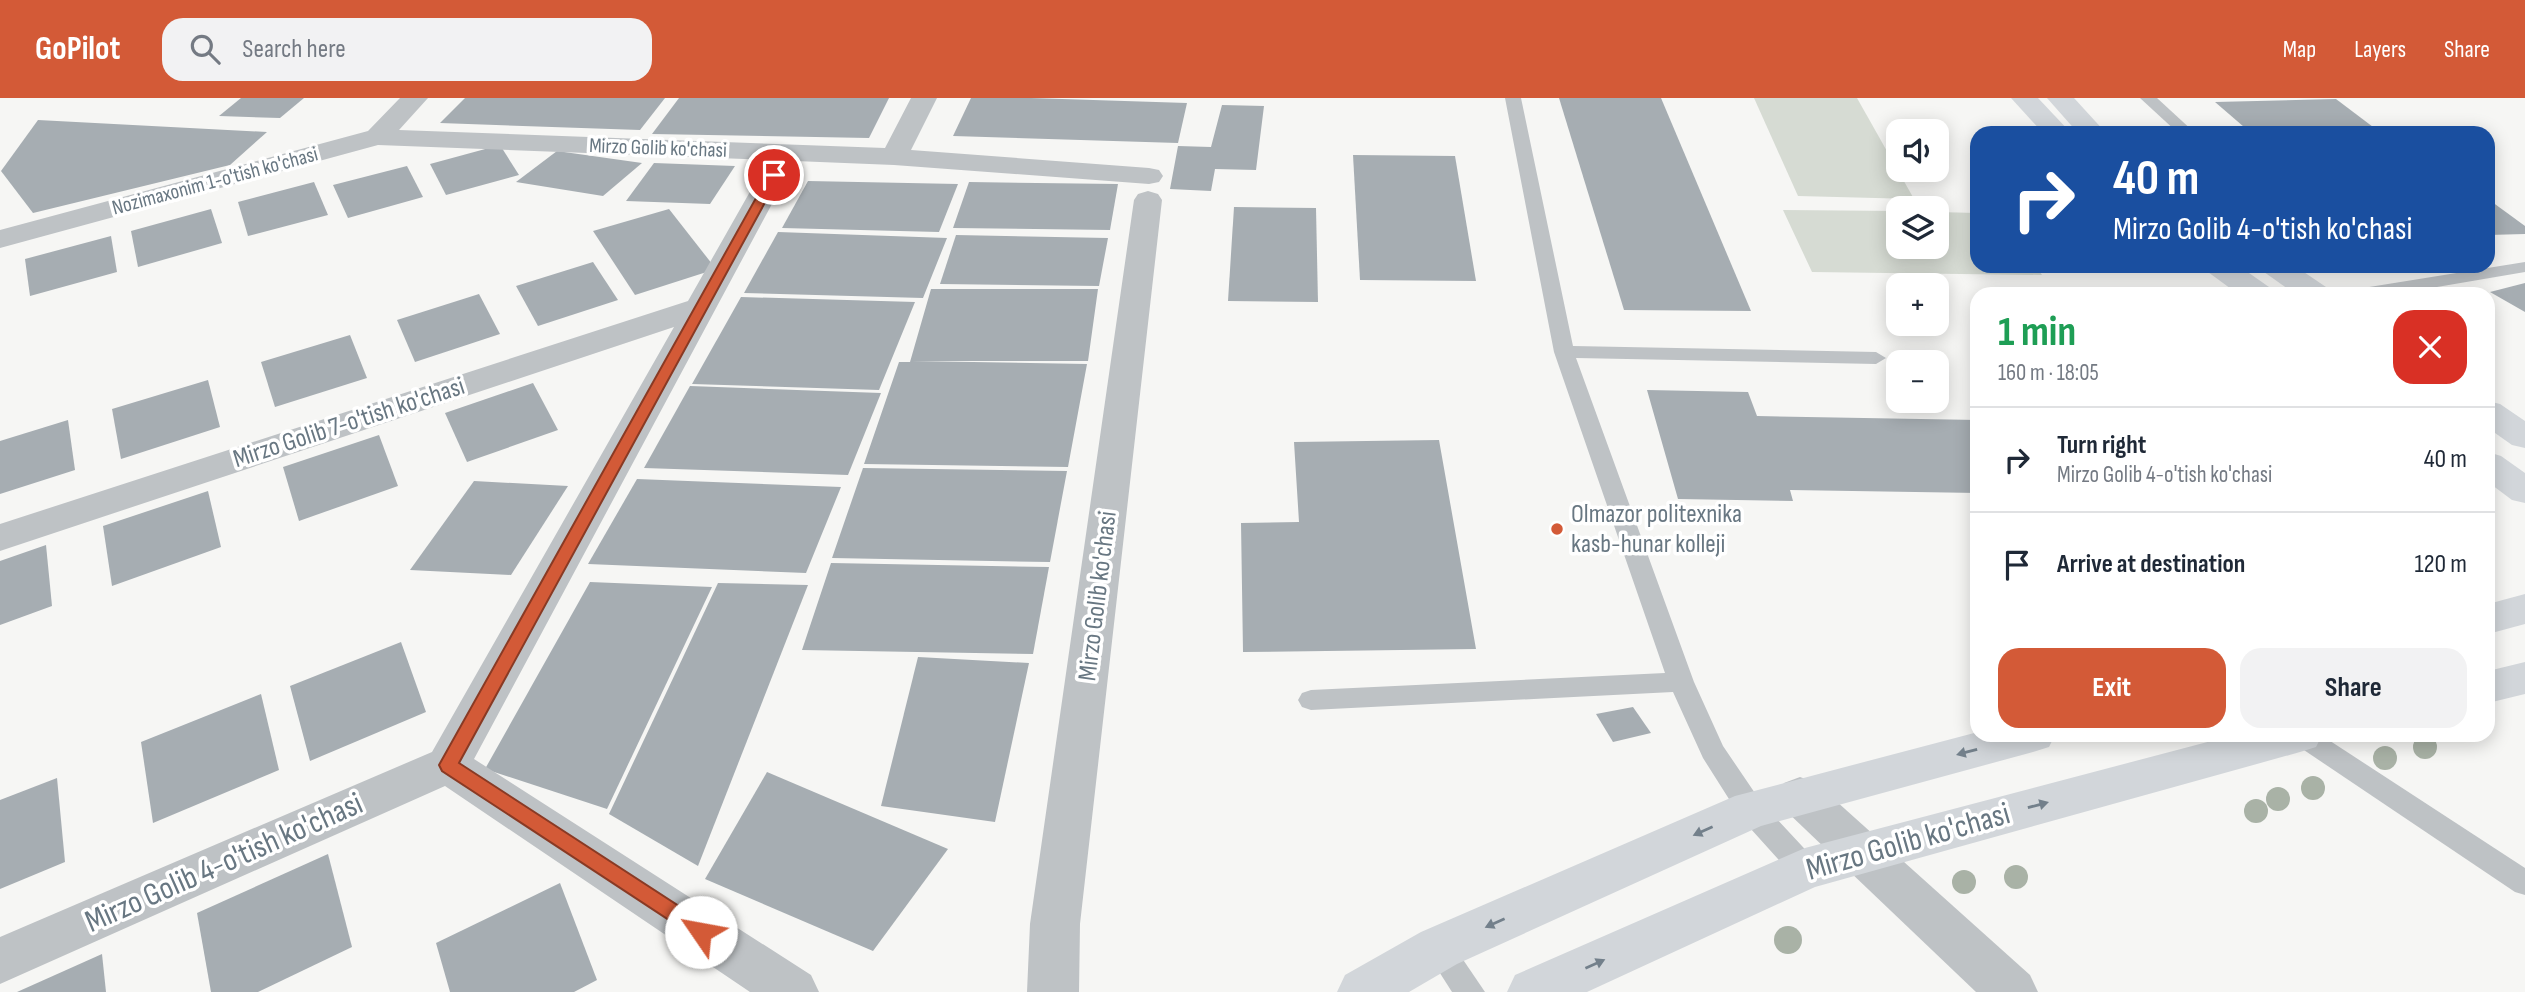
<!DOCTYPE html>
<html lang="en">
<head>
<meta charset="utf-8">
<style>
	body { margin:0; font-family:"Sofia Sans Condensed",sans-serif; background:#f2f2f3; color:#1f2937; height:100vh; display:flex; flex-direction:column; font-size:26px; white-space:nowrap }
	* { box-sizing:border-box; margin:0 }
	p { font-size:23px; color:#747a83 }
	.icon { flex:none; width:38px; height:38px; fill:none; stroke:currentColor; stroke-width:2; stroke-linecap:round; stroke-linejoin:round }
	.map { position:relative; flex:1; overflow:hidden }
	.details { position:absolute; left:1970px; top:189px; width:525px; height:455px; display:flex; flex-direction:column; background:#fff; border-radius:21px; box-shadow:0 4px 18px #0003 }
	.details>* { flex:none }
	.guide { position:absolute; left:1970px; top:28px; width:525px; height:147px; border-radius:21px; box-shadow:0 4px 18px #0003; background:#1a4fa0; color:#fff; overflow:hidden }
	.controls { position:absolute; left:1886px; top:21px; display:grid; gap:14px }
	.controls a { display:grid; place-items:center; width:63px; height:63px; border-radius:14px; background:#fff; box-shadow:0 4px 18px #0003; font-size:35px }
	.pin { position:absolute; display:grid; place-items:center; width:60px; height:60px; color:#fff; margin:-30px; border:4px solid #fff; border-radius:50%; box-shadow:0 2px 7px #0007 }
	.me { position:absolute; width:77px; margin:-38px; rotate:303deg; stroke-linejoin:round; filter:drop-shadow(0 0 5px #0008) }
	.turn { display:flex; align-items:center; gap:24px; height:147px; padding:0 28px; font-size:32px }
	.turn .icon { width:91px; height:91px; stroke-width:2.5 }
	.turn b { display:block; font-size:49px; line-height:60px }
	.round { display:grid; place-items:center; flex:none; width:74px; height:74px; border-radius:21px; background:#f2f2f3 }
	.headline { display:flex; align-items:center; justify-content:space-between; height:119px; padding:0 28px }
	h1 { font-size:42px; font-weight:700; line-height:52px; color:#1e9e55 }
	.primary-button { display:flex; gap:14px; margin-top:auto; padding:14px 28px }
	.primary-button a { flex:1; height:80px; border-radius:21px; background:#d35a37; color:#fff; font-size:28px; font-weight:700; line-height:80px; text-align:center }
	.primary-button a+a { background:#f2f2f3; color:#1f2937 }
	ul { padding:0; list-style:none }
	li { display:flex; align-items:center; gap:21px; height:105px; padding:0 28px; border-top:2px solid #e0e1e3 }
	li div { flex:1 }
	li b { display:block; font-size:26px }
	li em { font-style:normal }
	header { display:flex; align-items:center; gap:42px; box-sizing:border-box; height:98px; padding:0 35px; background:#d35a37; color:#fff }
	header strong { font-size:33px }
	nav { display:flex; gap:38px; margin-inline-start:auto; font-size:24px }
	.search { width:490px; height:63px; background:#f2f2f3; display:flex; align-items:center; gap:18px; box-sizing:border-box; padding:0 24px; border-radius:21px; color:#747a83; font-size:26px }
	.map>svg:first-child { display:block }
	.green { fill:#d6dbd3 }
	.building { fill:#a6adb2 }
	.lines { fill:none; stroke-linecap:round; stroke-linejoin:round }
	.service { fill:#bec2c5; fill-rule:evenodd }
	.minor { fill:#bec2c5; fill-rule:evenodd }
	.secondary { fill:#d2d6da; fill-rule:evenodd }
	.tree { fill:#a9b2a6 }
	.oneway { fill:#73808b }
	.route { fill:#d35a37; stroke:#893a24; stroke-width:2 }
	.poi-dot { fill:#d35a37; stroke:#fff; stroke-width:2.5 }
	.labels { text-anchor:middle; dominant-baseline:central; stroke-width:7; stroke-linejoin:round; paint-order:stroke }
	.far-street-label { font-size:21px; fill:#687782; stroke:#fff }
	.street-label { font-size:26px; fill:#687782; stroke:#fff }
	.poi-label { font-size:26px; fill:#687782; stroke:#fff; text-anchor:start }
	.near-street-label { font-size:32px; fill:#687782; stroke:#fff }
</style>
</head>
<body>
<header>
<strong>GoPilot</strong>
<div class="search"><svg class="icon" aria-label="search" viewBox="0 0 24 24"><circle cx="10" cy="10" r="6"/><path d="M15 15l6 6"/></svg>Search here</div>
<nav><a>Map</a><a>Layers</a><a>Share</a></nav>
</header>
<div class="map">
<svg width="2525" height="894" viewBox="0 0 2525 894">
	<rect width="100%" height="100%" fill="#f6f6f4"/>
	<g class="green">
		<polygon points="1754,0 1857,0 1914,101 1798,98"/>
		<polygon points="1783,112 1899,113 1899,149 1937,149 1937,114 1977,115 1978,168 2036,168 2042,177 1812,174"/>
	</g>
	<g class="building">
		<polygon points="241,0 304,0 280,20 219,18"/>
		<polygon points="465,0 665,0 640,32 440,25"/>
		<polygon points="679,0 889,0 869,40 652,36"/>
		<polygon points="971,0 1031,0 1187,5 1178,45 953,38"/>
		<polygon points="1559,0 1661,0 1751,213 1624,212"/>
		<polygon points="2336,1 2381,35 2251,35 2215,4"/>
		<polygon points="1222,7 1264,8 1256,72 1215,71 1211,93 1170,91 1178,48 1211,49"/>
		<polygon points="38,22 267,34 230,67 33,115 1,73"/>
		<polygon points="500,47 519,77 446,97 430,66"/>
		<polygon points="557,53 642,65 603,98 516,84"/>
		<polygon points="1353,57 1455,58 1476,183 1360,182"/>
		<polygon points="654,65 735,68 710,106 626,103"/>
		<polygon points="407,68 423,99 348,120 333,87"/>
		<polygon points="808,83 958,86 939,134 782,130"/>
		<polygon points="314,84 328,117 248,138 238,104"/>
		<polygon points="969,84 1118,86 1110,132 953,130"/>
		<polygon points="2488,101 2525,128 2525,136 2488,137"/>
		<polygon points="1234,109 1316,110 1318,204 1228,203"/>
		<polygon points="211,111 222,145 138,169 131,133"/>
		<polygon points="669,111 716,171 635,197 593,133"/>
		<polygon points="778,134 947,140 923,200 744,195"/>
		<polygon points="956,137 1108,140 1099,188 940,186"/>
		<polygon points="111,138 117,174 30,198 25,161"/>
		<polygon points="593,164 618,202 538,228 516,188"/>
		<polygon points="2525,185 2525,214 2490,194"/>
		<polygon points="931,191 1098,191 1088,263 912,263 1087,266 1068,369 864,366 899,264 910,264"/>
		<polygon points="479,196 500,236 415,264 397,222"/>
		<polygon points="741,199 915,204 879,292 692,286"/>
		<polygon points="350,237 367,280 275,309 261,264"/>
		<polygon points="208,282 220,329 121,361 112,311"/>
		<polygon points="533,285 558,332 467,364 445,315"/>
		<polygon points="690,288 881,295 848,377 644,370"/>
		<polygon points="1647,292 1748,294 1757,318 1978,322 1978,395 1790,392 1793,403 1678,401"/>
		<polygon points="68,322 75,372 0,396 0,343"/>
		<polygon points="379,337 398,388 299,423 283,369"/>
		<polygon points="1439,342 1476,551 1243,554 1241,425 1299,424 1294,344"/>
		<polygon points="863,370 1067,373 1050,464 832,460"/>
		<polygon points="637,381 841,389 806,475 588,466"/>
		<polygon points="474,383 568,388 511,477 410,472"/>
		<polygon points="208,393 221,449 112,488 103,428"/>
		<polygon points="46,447 52,508 0,527 0,463"/>
		<polygon points="831,465 1049,469 1033,556 802,552"/>
		<polygon points="590,484 712,489 607,711 485,671"/>
		<polygon points="718,485 808,487 698,768 609,716"/>
		<polygon points="401,544 426,614 310,663 290,588"/>
		<polygon points="918,559 1029,565 995,724 881,708"/>
		<polygon points="261,596 279,672 153,725 141,644"/>
		<polygon points="1633,609 1651,635 1613,644 1596,616"/>
		<polygon points="767,674 948,751 873,853 705,781"/>
		<polygon points="57,680 65,764 0,791 0,702"/>
		<polygon points="328,756 352,849 258,894 211,894 197,815"/>
		<polygon points="560,785 597,882 574,894 450,894 436,845"/>
		<polygon points="102,856 106,894 17,894"/>
	</g>
	<g class="lines">
		<g class="service">
			<polygon points="1505,0 1521,0 1573,248 1876,254 1886,260 1876,266 1576,260 1694,584 1723,648 1761,704 1815,762 1819,771 1815,780 1805,783 1795,780 1741,720 1703,660 1673,594 1311,612 1302,609 1298,602 1302,595 1311,592 1665,575 1554,254"/>
			<polygon points="2140,0 2157,0 2195,35 2178,35"/>
			<polygon points="2525,164 2525,174 2396,196 2354,196 2363,190"/>
			<polygon points="2288,637 2321,637 2525,770 2525,797 2515,794 2292,644"/>
			<polygon points="1439,837 1449,841 1485,894 1452,894 1424,850 1429,841"/>
		</g>
		<g class="minor">
			<polygon points="400,0 428,0 399,32 885,50 911,0 937,0 911,52 1149,70 1159,72 1163,78 1159,84 1149,86 894,67 795,63 474,661 811,877 819,894 750,894 445,688 0,886 0,839 432,654 674,229 0,453 0,426 688,203 768,62 378,47 0,150 0,132 368,33"/>
			<polygon points="1148,93 1158,96 1162,102 1080,826 1079,894 1027,894 1030,826 1134,102 1138,96"/>
			<polygon points="1800,679 1816,685 2030,877 2038,894 1976,894 1784,711 1777,698 1784,685"/>
		</g>
		<g class="secondary">
			<polygon points="2011,0 2038,0 2071,35 2043,35"/>
			<polygon points="2047,0 2074,0 2106,35 2078,35"/>
			<polygon points="2204,168 2239,168 2269,189 2274,196 2238,196 2208,174"/>
			<polygon points="2260,168 2295,168 2326,189 2331,196 2295,196 2264,174"/>
			<polygon points="2488,303 2500,306 2525,323 2525,350 2512,347 2488,330"/>
			<polygon points="2488,354 2501,358 2525,375 2525,405 2512,402 2488,384"/>
			<polygon points="2525,496 2525,526 2488,536 2488,506"/>
			<polygon points="2525,564 2525,596 2488,605 2488,573"/>
			<polygon points="1978,634 1978,637 2055,637 2049,649 2033,654 1761,728 1457,866 1409,894 1337,894 1345,877 1421,834 1735,698"/>
			<polygon points="2234,637 2322,637 2316,649 2300,654 1815,789 1587,894 1507,894 1515,877 1805,750"/>
		</g>
	</g>
	<g class="tree">
		<circle cx="2425" cy="649" r="12"/>
		<circle cx="2385" cy="660" r="12"/>
		<circle cx="2313" cy="690" r="12"/>
		<circle cx="2278" cy="701" r="12"/>
		<circle cx="2256" cy="713" r="12"/>
		<circle cx="2016" cy="779" r="12"/>
		<circle cx="1964" cy="784" r="12"/>
		<circle cx="1788" cy="842" r="14"/>
	</g>
	<defs><path id="oneway-solid" d="M-6-.8H1V-3.2L6.5 0L1 3.2V.8H-6Z" transform="scale(1.75)"/></defs>
	<g class="oneway">
		<use href="#oneway-solid" transform="translate(1967 654) rotate(165)"/>
		<use href="#oneway-solid" transform="translate(2038 707) rotate(-15)"/>
		<use href="#oneway-solid" transform="translate(1703 733) rotate(156)"/>
		<use href="#oneway-solid" transform="translate(1495 825) rotate(156)"/>
		<use href="#oneway-solid" transform="translate(1595 866) rotate(-24)"/>
	</g>
	<polygon class="route" points="770,75 780,77 459,665 708,827 711,834 708,840 701,843 442,673 439,667"/>
	<circle class="poi-dot" cx="1557" cy="431" r="7"/>
	<g class="labels">
		<g class="far-street-label">
			<text transform="translate(658 50) rotate(2)">Mirzo Golib ko'chasi</text>
			<text transform="translate(215 83) rotate(-15)">Nozimaxonim 1-o'tish ko'chasi</text>
		</g>
		<g class="street-label">
			<text transform="translate(349 325) rotate(-18)">Mirzo Golib 7-o'tish ko'chasi</text>
			<text transform="translate(1098 498) rotate(-83)">Mirzo Golib ko'chasi</text>
		</g>
		<g class="poi-label">
			<text x="1571" y="416">Оlmazor politexnika<tspan x="1571" dy="30">kasb-hunar kolleji</tspan></text>
		</g>
		<g class="near-street-label">
			<text transform="translate(1908 744) rotate(-16)">Mirzo Golib ko'chasi</text>
			<text transform="translate(224 765) rotate(-24)">Mirzo Golib 4-o'tish ko'chasi</text>
		</g>
	</g>
</svg>
<div class="controls">
<a><svg class="icon" aria-label="sound" viewBox="0 0 24 24"><path d="M4 9h4l5-4v14l-5-4H4zM17 9q2 3 0 6"/></svg></a>
<a><svg class="icon" aria-label="layers" viewBox="0 0 24 24"><path d="M12 4l9 5-9 5-9-5zM3 14l9 5 9-5"/></svg></a>
<a>+</a>
<a>−</a>
</div>
<div class="pin" style="left:774px;top:77px;background:#d93025"><svg class="icon" aria-label="arrive" viewBox="0 0 24 24"><path d="M6 21V4h12l-3 4 3 4H6"/></svg></div>
<svg class="me" style="left:701px;top:834px" viewBox="-20 -20 40 40"><circle r="19" fill="#fff"/><path d="M0-13L10 11 0 6-10 11z" fill="#d35a37"/></svg>
<div class="guide">
<div class="turn"><svg class="icon" aria-label="right" viewBox="0 0 24 24"><path d="M7 20v-9h11M14 6l5 5-5 5"/></svg><div><b>40 m</b>Mirzo Golib 4-o'tish ko'chasi</div></div>
</div>
<section class="details">
<div class="headline"><div><h1>1 min</h1><p>160 m · 18:05</p></div><a class="round" style="background:#d93025;color:#fff"><svg class="icon" aria-label="close" viewBox="0 0 24 24"><path d="M6 6l12 12M18 6L6 18"/></svg></a></div>
<ul>
<li><svg class="icon" aria-label="right" viewBox="0 0 24 24"><path d="M7 20v-9h11M14 6l5 5-5 5"/></svg><div><b>Turn right</b><p>Mirzo Golib 4-o'tish ko'chasi</p></div><em>40 m</em></li>
<li><svg class="icon" aria-label="arrive" viewBox="0 0 24 24"><path d="M6 21V4h12l-3 4 3 4H6"/></svg><div><b>Arrive at destination</b></div><em>120 m</em></li>
</ul>
<div class="primary-button"><a>Exit</a><a>Share</a></div>
</section>
</div>
</body>
</html>
